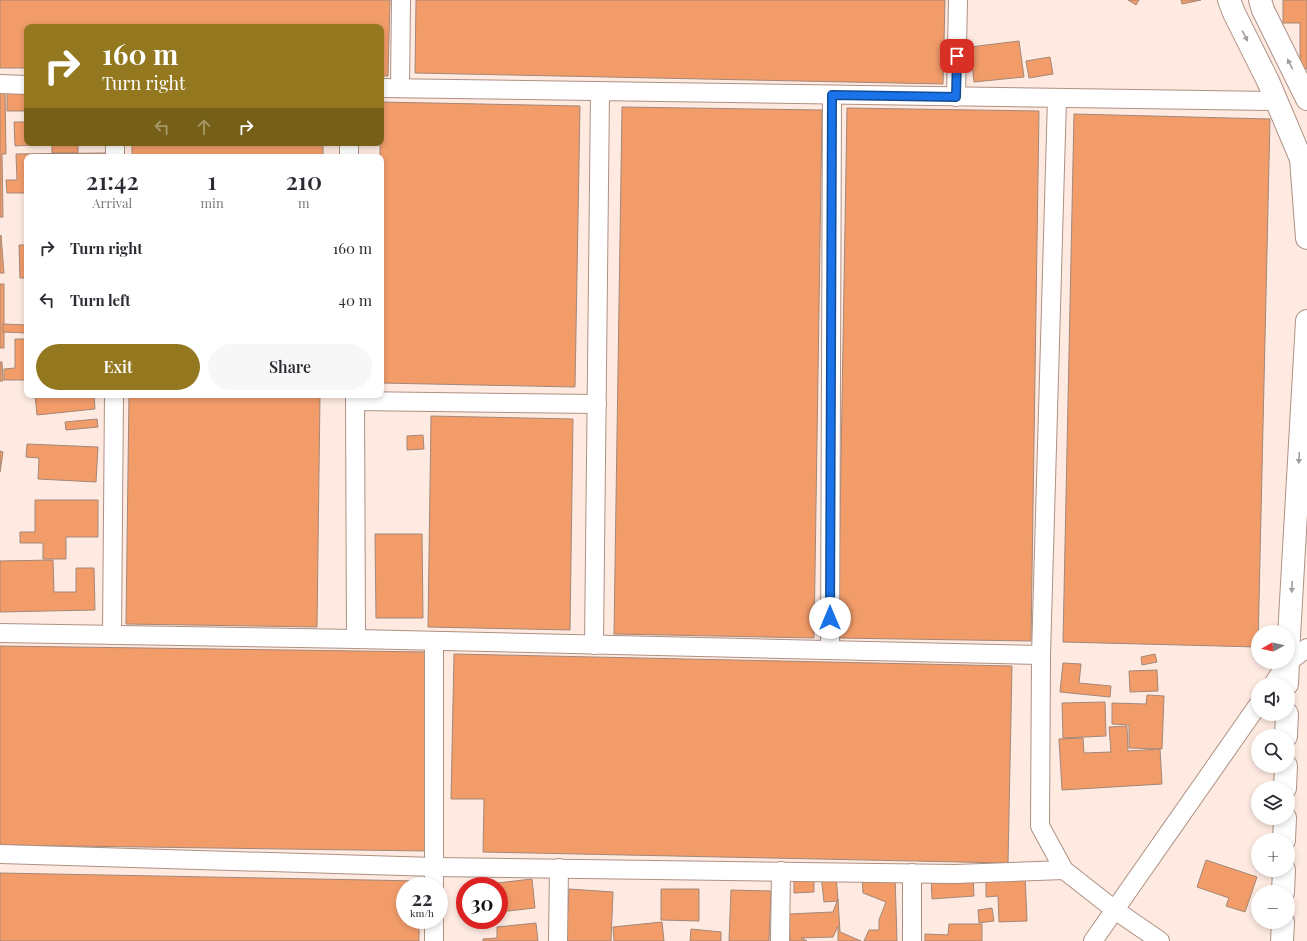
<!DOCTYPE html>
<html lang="en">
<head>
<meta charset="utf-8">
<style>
	body { margin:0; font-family:"Playfair Display",serif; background:#f7f7f7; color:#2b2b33; height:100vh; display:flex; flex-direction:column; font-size:15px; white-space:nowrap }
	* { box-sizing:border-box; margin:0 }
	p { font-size:13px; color:#7c7c81 }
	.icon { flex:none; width:22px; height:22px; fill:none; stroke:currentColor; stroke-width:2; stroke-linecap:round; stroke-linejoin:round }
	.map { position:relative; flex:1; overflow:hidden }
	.drawer { position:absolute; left:24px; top:154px; width:360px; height:244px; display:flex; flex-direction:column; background:#fff; border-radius:8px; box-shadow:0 2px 6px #0003 }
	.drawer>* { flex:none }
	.hud { position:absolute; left:24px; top:24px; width:360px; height:122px; border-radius:8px; box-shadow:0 2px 6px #0003; background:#94781f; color:#fff; overflow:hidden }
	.needle { width:26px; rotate:262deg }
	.buttons { position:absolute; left:1251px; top:625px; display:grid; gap:8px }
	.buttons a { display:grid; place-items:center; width:44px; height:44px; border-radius:50%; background:#fff; box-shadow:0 2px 6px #0003; font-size:20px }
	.speed { position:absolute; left:396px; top:877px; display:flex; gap:8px; font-size:20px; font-weight:700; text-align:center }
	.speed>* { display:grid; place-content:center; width:52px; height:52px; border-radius:50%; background:#fff; box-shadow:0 2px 6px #0003; line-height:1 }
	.speed small { font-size:10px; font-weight:400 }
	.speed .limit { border:6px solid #d22; background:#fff; color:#111 }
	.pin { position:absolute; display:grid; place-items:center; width:34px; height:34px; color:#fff; margin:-17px; border-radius:8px; box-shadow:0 2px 6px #0006 }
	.me { position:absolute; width:44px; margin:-22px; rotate:0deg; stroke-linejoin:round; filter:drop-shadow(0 0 3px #0008) }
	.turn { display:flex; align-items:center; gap:14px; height:84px; padding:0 12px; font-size:18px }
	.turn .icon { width:52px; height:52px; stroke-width:2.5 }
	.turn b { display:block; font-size:28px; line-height:34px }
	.lanes { display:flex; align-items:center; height:38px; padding:0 12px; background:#0003; justify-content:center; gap:20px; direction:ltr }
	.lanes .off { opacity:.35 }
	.eta { display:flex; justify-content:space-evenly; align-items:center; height:68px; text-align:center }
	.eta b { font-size:24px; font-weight:600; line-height:28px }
	.primary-button { display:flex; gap:8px; margin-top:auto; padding:8px 12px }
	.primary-button a { flex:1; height:46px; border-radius:24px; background:#94781f; color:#fff; font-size:16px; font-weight:600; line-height:46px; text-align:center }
	.primary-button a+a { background:#f7f7f7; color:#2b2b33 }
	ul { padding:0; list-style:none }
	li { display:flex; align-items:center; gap:12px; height:52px; padding:0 12px }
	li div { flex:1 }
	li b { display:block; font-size:15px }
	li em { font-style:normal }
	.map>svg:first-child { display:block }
	.building { fill:#f29c6a; stroke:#a48777 }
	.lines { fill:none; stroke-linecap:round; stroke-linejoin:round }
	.minor-casing { stroke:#af9083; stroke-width:20 }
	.secondary-casing { stroke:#af9083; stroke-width:24 }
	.minor { stroke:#fff; stroke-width:18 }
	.secondary { stroke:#fff; stroke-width:22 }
	.oneway { fill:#a39e9c }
	.route-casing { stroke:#114b97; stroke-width:10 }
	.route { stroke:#1a73e8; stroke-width:7 }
</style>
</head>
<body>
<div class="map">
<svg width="1307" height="941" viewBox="0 0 1307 941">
	<rect width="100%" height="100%" fill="#feeae1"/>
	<g class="building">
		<polygon points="0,0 390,0 388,76 381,76 381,27 27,27 27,68 0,68"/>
		<polygon points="416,0 945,0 943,84 415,73"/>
		<polygon points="1128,0 1139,0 1136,5"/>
		<polygon points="1181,0 1201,0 1182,4"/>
		<polygon points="1283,0 1307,0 1307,69 1300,69 1300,23 1283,23"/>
		<polygon points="1019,41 1024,77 974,82 970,47"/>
		<polygon points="1050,57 1053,74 1029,78 1026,61"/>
		<rect x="7" y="88" width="20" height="23"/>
		<polygon points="5,92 6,154 2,154 3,217 0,217 0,93"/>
		<polygon points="381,102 580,106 575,387 381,383 381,157 380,157 380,143 381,143"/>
		<polygon points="622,107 822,110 814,638 614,634"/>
		<polygon points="847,108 1039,111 1031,641 838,638"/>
		<polygon points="1074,114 1270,119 1258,647 1063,642"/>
		<polygon points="14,122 27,122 27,143 51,143 51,144 15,146"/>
		<rect x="52" y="143" width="26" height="10"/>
		<rect x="132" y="143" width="191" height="14"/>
		<polygon points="105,153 105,157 27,157 27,193 7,193 6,180 17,180 16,154"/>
		<polygon points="1,235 4,273 0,273 0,236"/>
		<polygon points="19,245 27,245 27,278 20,278"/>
		<rect x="0" y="284" width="4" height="64"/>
		<polygon points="3,324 27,325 27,333 3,332"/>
		<polygon points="15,339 27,339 27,380 4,380 4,369 15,368"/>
		<polygon points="0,362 2,362 3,381 0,381"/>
		<polygon points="35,395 94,395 95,409 37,415"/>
		<polygon points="129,395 320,395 317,627 126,624"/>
		<polygon points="431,416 573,419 570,630 428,627"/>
		<polygon points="97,419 98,427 66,430 65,422"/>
		<polygon points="423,435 424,449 407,450 407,436"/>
		<polygon points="27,444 98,447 96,482 38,479 39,458 26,457"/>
		<polygon points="0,451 3,452 0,472"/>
		<polygon points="35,500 98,500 98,537 66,537 66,559 43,559 43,543 20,543 20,532 35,532"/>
		<polygon points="375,534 422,534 423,618 376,618"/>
		<polygon points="53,560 54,592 76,592 76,568 94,568 95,610 0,612 0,561"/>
		<polygon points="0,646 428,652 426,851 0,845"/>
		<polygon points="454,654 1012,666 1008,863 483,852 484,799 451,799"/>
		<polygon points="1155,654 1157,662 1142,665 1141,657"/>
		<polygon points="1063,663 1081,664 1079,683 1111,686 1110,697 1060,692"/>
		<polygon points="1157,670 1158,691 1130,692 1129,671"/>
		<polygon points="1147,695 1164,696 1162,749 1129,748 1129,725 1112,724 1112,703 1146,704"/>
		<polygon points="1105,702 1106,736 1063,738 1062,703"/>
		<polygon points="1127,726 1128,751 1160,749 1162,784 1062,790 1059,739 1083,738 1084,753 1111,752 1109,727"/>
		<polygon points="1206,860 1257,877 1245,912 1226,906 1229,898 1197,887"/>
		<polygon points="0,873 420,881 420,886 405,886 405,920 419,920 419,941 0,941"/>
		<polygon points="1025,873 1027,921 999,922 998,896 986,897 986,875"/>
		<polygon points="836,874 838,901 824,902 821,875"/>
		<polygon points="895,875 897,941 864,941 869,930 879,930 879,920 886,902 863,893 862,876"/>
		<polygon points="973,875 974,896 932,899 931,878"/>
		<polygon points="814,877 814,892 794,893 794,878"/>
		<polygon points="532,879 535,908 499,912 499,886 471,886"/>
		<polygon points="569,889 613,892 611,941 566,941"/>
		<polygon points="661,889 699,889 699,921 661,920"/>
		<polygon points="731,890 771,891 769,941 729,941"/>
		<polygon points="838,899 840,932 861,941 838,941 838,926 833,937 801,938 807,941 790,941 789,914 833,912"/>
		<polygon points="992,908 994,921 979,923 978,910"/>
		<polygon points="662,922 664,941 614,941 613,927"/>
		<polygon points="536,923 538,941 483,941 483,939 497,938 497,927"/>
		<polygon points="949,924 982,924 982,941 925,941 925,934 948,935"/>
		<polygon points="691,929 721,932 721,941 690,941"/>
	</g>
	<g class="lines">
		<defs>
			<g id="minor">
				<polyline points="0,84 27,85"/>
				<polyline points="381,88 1276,101"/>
				<polyline points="400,88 401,0"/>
				<polyline points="956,97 958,0"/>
				<polyline points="1057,98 1041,655 1040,826 1064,870 1115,910 1160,941"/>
				<polyline points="349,143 349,157"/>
				<polyline points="115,157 115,143"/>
				<polyline points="355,395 356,639"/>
				<polyline points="355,401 597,404"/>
				<polyline points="0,633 356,639 1041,655"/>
				<polyline points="112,635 114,395"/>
				<polyline points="594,645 600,92"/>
				<polyline points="830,650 832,95"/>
				<polyline points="1273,684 1287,663 1307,648"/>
				<polyline points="0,854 434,867 955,874 1064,870"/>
				<polyline points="912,873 912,941"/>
				<polyline points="434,886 434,641"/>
				<polyline points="434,941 434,920"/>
				<polyline points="558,941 559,868"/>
				<polyline points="780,941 781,871"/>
				<polyline points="1093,941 1258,705"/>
			</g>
			<g id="secondary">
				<polyline points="1229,0 1234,13 1268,81 1301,159 1307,238"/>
				<polyline points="1260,0 1263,10 1307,99"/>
				<polyline points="1288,654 1307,321"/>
				<polyline points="1287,684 1288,662"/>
				<polyline points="1286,736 1287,714"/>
				<polyline points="1285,788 1286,766"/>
				<polyline points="1284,840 1285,818"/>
				<polyline points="1283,892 1284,870"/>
				<polyline points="1282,941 1283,922"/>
			</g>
		</defs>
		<use href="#minor" class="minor-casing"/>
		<use href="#secondary" class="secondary-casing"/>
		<use href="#minor" class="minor"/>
		<use href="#secondary" class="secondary"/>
	</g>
	<defs><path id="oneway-solid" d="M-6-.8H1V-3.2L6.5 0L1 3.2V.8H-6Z"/></defs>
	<g class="oneway">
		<use href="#oneway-solid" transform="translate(1245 36) rotate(63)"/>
		<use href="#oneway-solid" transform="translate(1290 64) rotate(-117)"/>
		<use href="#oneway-solid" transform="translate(1299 458) rotate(93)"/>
		<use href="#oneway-solid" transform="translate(1292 587) rotate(93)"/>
	</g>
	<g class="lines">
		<defs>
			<polyline id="route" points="830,618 832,95 956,97 957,56"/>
		</defs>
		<use href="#route" class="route-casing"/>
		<use href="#route" class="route"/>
	</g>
</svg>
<div class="buttons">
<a><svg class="needle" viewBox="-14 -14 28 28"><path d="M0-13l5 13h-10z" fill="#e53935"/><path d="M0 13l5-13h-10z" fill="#7c7c81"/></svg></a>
<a><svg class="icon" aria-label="sound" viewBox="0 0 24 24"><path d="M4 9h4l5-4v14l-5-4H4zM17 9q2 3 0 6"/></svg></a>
<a><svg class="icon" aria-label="search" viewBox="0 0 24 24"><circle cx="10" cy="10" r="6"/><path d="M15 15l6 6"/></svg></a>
<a><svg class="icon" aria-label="layers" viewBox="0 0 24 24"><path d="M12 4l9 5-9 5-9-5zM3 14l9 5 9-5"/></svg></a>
<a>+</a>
<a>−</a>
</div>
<div class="speed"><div>22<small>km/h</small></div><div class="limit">30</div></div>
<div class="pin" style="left:957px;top:56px;background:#d93025"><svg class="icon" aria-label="arrive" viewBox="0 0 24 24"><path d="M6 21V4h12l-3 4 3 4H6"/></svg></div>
<svg class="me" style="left:830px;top:618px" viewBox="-20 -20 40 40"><circle r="19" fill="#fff"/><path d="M0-13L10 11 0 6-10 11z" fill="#1a73e8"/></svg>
<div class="hud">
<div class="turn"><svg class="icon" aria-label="right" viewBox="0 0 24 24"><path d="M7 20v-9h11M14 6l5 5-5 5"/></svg><div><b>160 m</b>Turn right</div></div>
<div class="lanes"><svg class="icon off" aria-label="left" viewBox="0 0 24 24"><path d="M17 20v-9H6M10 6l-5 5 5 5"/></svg><svg class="icon off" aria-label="ahead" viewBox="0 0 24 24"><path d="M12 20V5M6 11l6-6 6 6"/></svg><svg class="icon" aria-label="right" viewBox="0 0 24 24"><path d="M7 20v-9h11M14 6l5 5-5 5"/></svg></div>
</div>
<section class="drawer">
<div class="eta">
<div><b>21:42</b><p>Arrival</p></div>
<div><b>1</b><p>min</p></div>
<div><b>210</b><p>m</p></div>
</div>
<ul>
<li><svg class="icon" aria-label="right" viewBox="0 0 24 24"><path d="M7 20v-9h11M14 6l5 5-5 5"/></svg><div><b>Turn right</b></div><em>160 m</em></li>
<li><svg class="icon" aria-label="left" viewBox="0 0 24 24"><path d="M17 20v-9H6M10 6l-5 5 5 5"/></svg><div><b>Turn left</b></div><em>40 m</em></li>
</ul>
<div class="primary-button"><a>Exit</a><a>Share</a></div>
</section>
</div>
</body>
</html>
